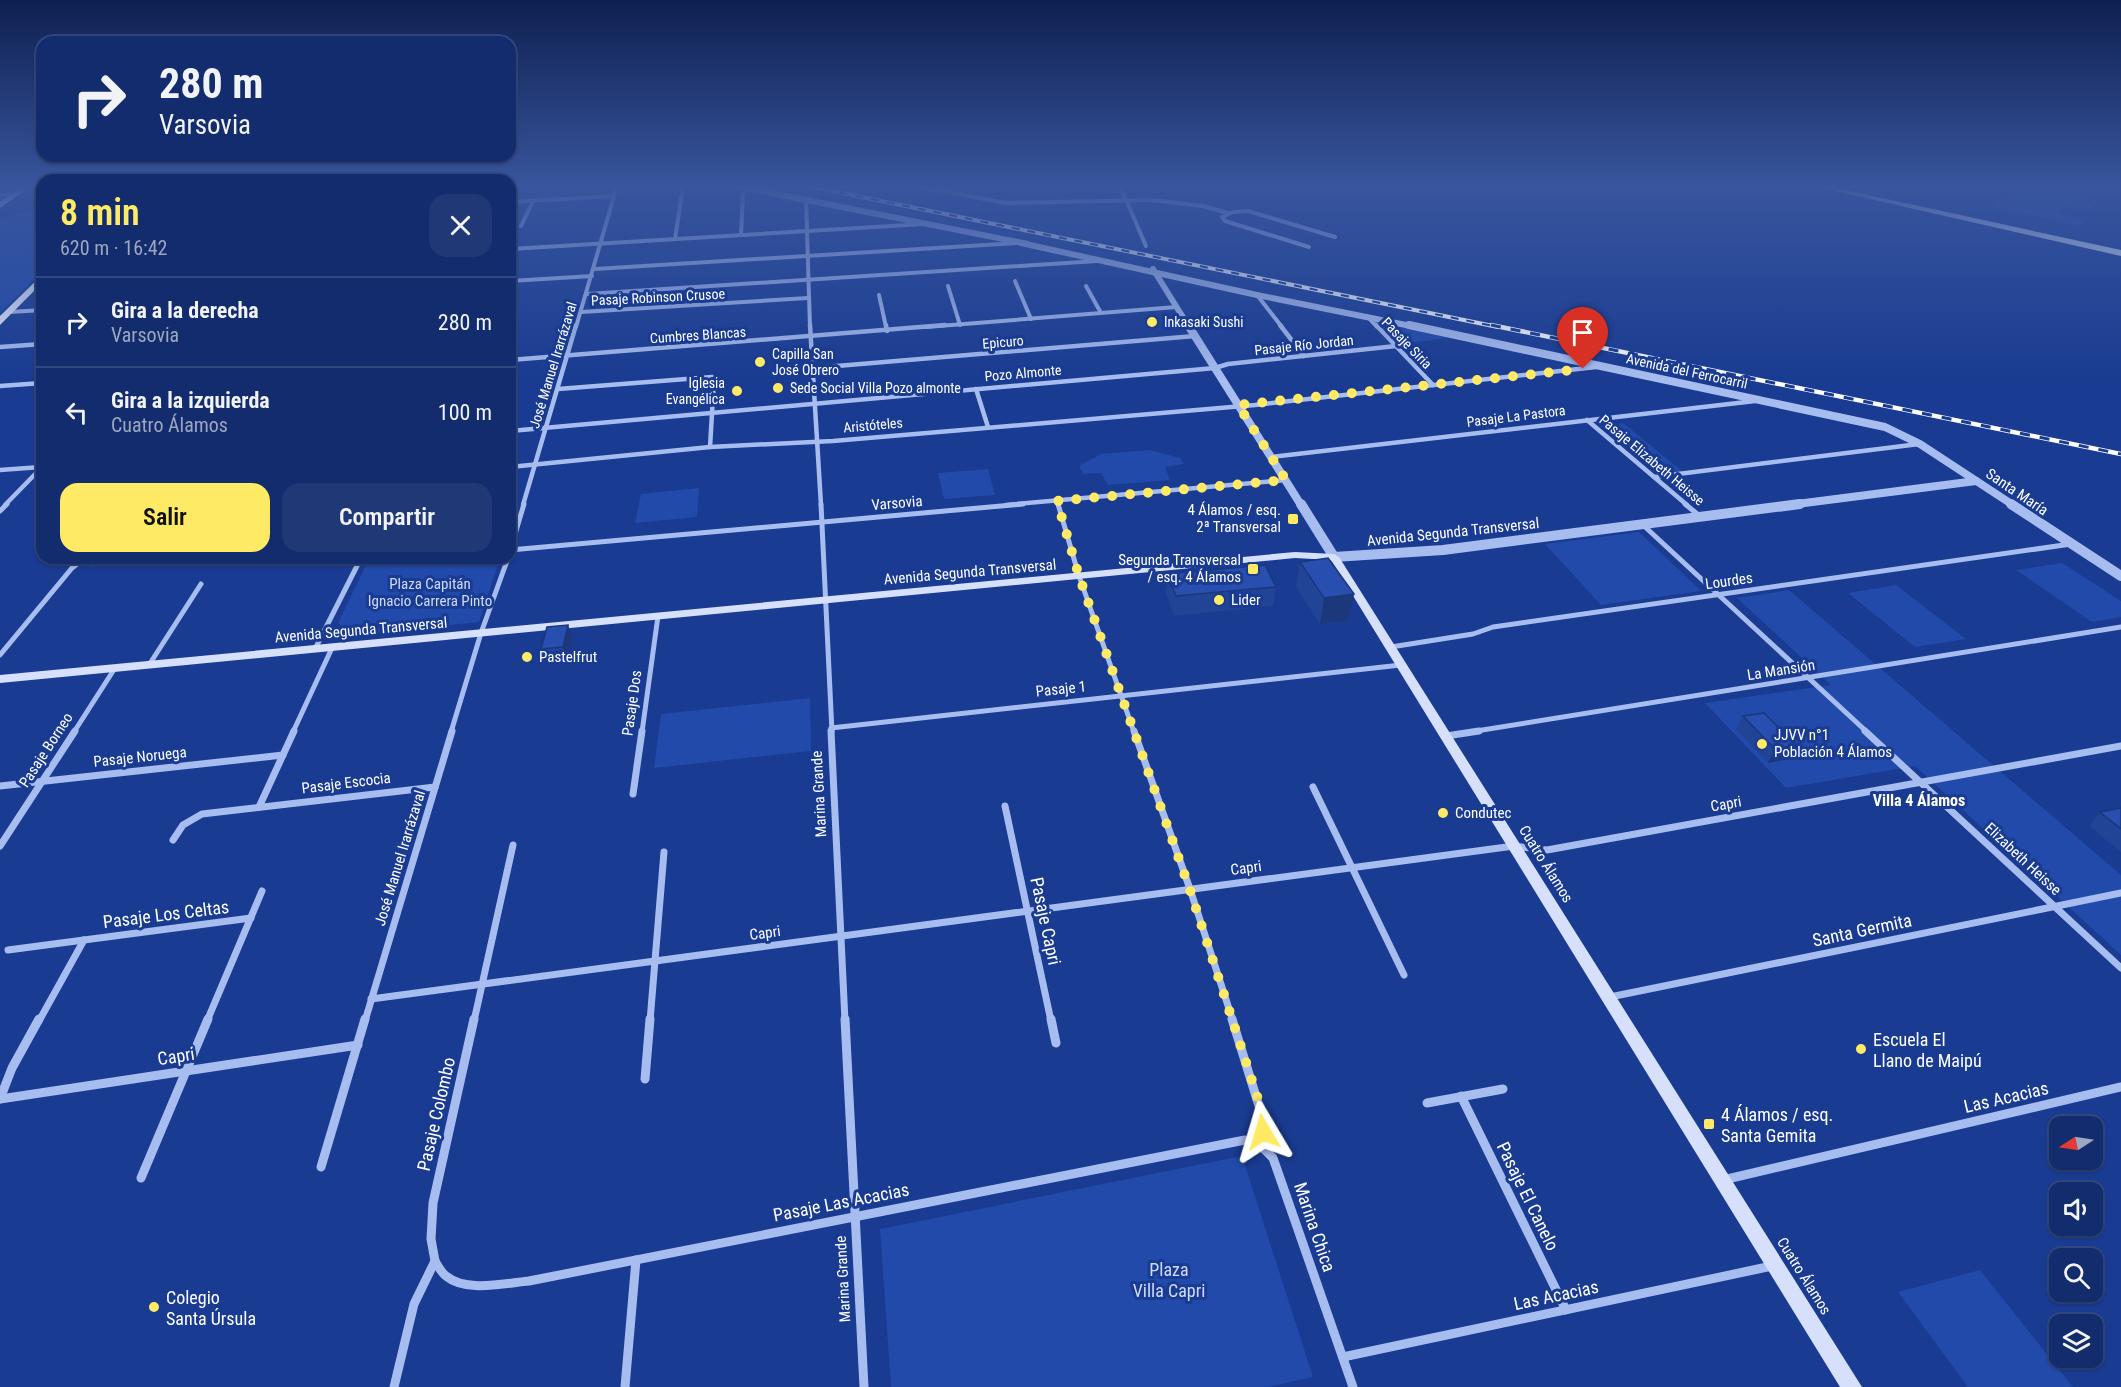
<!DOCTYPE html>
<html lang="es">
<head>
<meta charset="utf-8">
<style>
	body { margin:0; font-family:"Roboto Condensed",sans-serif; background:#203875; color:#f1f3f6; height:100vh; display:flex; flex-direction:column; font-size:22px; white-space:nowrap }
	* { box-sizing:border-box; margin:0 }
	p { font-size:20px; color:#9da7c2 }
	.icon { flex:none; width:33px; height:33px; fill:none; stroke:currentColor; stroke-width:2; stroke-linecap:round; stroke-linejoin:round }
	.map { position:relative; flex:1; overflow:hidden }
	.drawer { position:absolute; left:36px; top:174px; width:480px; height:390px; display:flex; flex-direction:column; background:#132c6d; border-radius:18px; box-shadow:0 2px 4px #0004,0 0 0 2px #324880 }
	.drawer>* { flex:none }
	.hud { position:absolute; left:36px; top:36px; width:480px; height:126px; border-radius:18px; box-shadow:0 2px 4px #0004,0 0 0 2px #324880; background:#132c6d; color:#f1f3f6; overflow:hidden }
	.needle { width:39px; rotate:258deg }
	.controls { position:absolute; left:2049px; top:1116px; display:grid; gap:12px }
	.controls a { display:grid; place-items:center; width:54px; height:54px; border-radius:12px; background:#132c6d; box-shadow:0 2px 4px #0004,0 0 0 2px #324880; font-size:30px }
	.pin { position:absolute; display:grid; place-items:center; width:51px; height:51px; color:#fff; margin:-62px -26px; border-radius:50% 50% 50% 0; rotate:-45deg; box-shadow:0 0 6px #0007 }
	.pin .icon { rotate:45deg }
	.me { position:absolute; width:66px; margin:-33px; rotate:353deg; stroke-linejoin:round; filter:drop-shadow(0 0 4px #0008) }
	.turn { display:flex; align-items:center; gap:21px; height:126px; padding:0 24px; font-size:27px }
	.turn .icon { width:78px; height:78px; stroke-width:2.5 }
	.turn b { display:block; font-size:42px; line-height:51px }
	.round { display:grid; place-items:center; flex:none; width:63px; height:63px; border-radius:18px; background:#203875 }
	.summary { display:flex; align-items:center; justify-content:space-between; height:102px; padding:0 24px }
	h1 { font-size:36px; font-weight:600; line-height:45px; color:#ffea66 }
	.action { display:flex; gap:12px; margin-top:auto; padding:12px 24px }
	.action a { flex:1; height:69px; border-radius:18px; background:#ffea66; color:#111; font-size:24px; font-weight:600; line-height:69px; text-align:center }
	.action a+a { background:#203875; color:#f1f3f6 }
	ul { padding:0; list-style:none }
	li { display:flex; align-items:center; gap:18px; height:90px; padding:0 24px; border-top:2px solid #324880 }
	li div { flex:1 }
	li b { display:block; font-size:22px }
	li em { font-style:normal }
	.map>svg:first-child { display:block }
	.green { fill:#224aaa }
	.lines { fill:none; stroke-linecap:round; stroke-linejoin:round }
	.minor-far4 { stroke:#a8bdef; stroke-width:4 }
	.minor-far3 { stroke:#a8bdef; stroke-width:4.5 }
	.minor-far2 { stroke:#a8bdef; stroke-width:5 }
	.minor-far1 { stroke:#a8bdef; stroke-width:7 }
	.minor { stroke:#a8bdef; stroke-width:9 }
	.tertiary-far2 { stroke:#a8bdef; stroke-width:6 }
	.tertiary-far1 { stroke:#a8bdef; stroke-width:8 }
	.tertiary { stroke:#a8bdef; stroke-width:10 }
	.secondary { fill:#d6e0fb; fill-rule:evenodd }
	.primary { fill:#f0f4ff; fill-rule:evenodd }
	.rail-far1-casing { stroke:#fff; stroke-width:4 }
	.rail-casing { stroke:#fff; stroke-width:4.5 }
	.rail-far1 { stroke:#193b91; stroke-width:2; stroke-dasharray:8; stroke-linecap:butt }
	.rail { stroke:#193b91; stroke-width:3; stroke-dasharray:10; stroke-linecap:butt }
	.wall { fill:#224496 }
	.shaded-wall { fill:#1c377a }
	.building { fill:#284faf; stroke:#1c377a; stroke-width:1.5 }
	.route { stroke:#ffea66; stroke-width:10; stroke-dasharray:0 18 }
	.poi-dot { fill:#ffea66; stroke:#193b91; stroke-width:2 }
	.labels { text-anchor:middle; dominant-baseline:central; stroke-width:6; stroke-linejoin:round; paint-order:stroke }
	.far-street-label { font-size:14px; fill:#fff; stroke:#193b91 }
	.far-poi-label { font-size:14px; fill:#fff; stroke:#193b91; text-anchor:start }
	.street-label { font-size:15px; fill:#fff; stroke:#193b91 }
	.poi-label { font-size:15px; fill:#fff; stroke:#193b91; text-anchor:start }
	.park-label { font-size:15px; fill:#cfdcfb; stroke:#193b91 }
	.neighbourhood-label { font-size:16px; font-weight:bold; fill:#fff; stroke:#193b91 }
	.near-street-label { font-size:18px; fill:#fff; stroke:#193b91 }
	.near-poi-label { font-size:18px; fill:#fff; stroke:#193b91; text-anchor:start }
	.near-park-label { font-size:18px; fill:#cfdcfb; stroke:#193b91 }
</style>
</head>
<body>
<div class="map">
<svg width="2121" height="1387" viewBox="0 0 2121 1387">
	<rect width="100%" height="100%" fill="#193b91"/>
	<g class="green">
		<polygon points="2033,186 2086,196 2082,201 2094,204 2091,211 2066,206 2057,212 2086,220 2080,226 1993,207 1999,201"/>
		<polygon points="42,208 42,271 0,313 0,219"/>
		<polygon points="1379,322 1448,338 1401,344"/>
		<polygon points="1623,423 1682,471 1658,474 1601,426"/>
		<polygon points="1150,450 1180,458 1184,464 1165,467 1170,480 1108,485 1101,473 1083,474 1079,466 1101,454"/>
		<polygon points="988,469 995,495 944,499 938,473"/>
		<polygon points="699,488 697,517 635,523 641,494"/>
		<polygon points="1639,532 1701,591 1601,605 1545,544"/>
		<polygon points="101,558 198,558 89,567 95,560"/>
		<polygon points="429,558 500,558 479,622 354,635 338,623 366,565"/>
		<polygon points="2062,563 2121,601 2121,617 2092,622 2016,570"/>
		<polygon points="1896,585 1966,639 1915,647 1848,593"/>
		<polygon points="1789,590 2121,875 2121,955 1915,766 1786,788 1705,703 1831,685 1737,598"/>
		<polygon points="810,698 811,751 654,768 661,714"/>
		<polygon points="1242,1156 1313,1377 1268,1387 891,1387 880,1229"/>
		<polygon points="1980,1270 2073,1387 1968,1387 1898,1292"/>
	</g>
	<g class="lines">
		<g class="minor-far4">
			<polyline points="916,186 1006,203 1151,200 1203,206 1228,213"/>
			<polyline points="1120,186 1146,246"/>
			<polyline points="0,195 16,194"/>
			<polyline points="806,199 810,327"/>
			<polyline points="510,202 614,196"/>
			<polyline points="521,226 533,201"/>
			<polyline points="741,235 743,194 748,188"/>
			<polyline points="675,239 683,186"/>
			<polyline points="1309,247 1225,221 1222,217 1233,212 1248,211 1335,237"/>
			<polyline points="510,249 924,224"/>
			<polyline points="595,269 1017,243"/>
			<polyline points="510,281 592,276"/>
			<polyline points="1015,281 1031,319"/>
			<polyline points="948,286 960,325"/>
			<polyline points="1086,286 1101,313"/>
			<polyline points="587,294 1097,261"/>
			<polyline points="879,295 886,327"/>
			<polyline points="1257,295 1282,327"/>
			<polyline points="10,312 42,310"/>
			<polyline points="581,312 808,298"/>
			<polyline points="1367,316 1377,327"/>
			<polyline points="576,327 617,186"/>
			<polyline points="926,327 1176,307"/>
		</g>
		<g class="minor-far3">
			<polyline points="810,325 821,505"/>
			<polyline points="886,325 887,331"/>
			<polyline points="1280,325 1304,356"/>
			<polyline points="1376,325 1433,385"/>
			<polyline points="0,347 42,344"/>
			<polyline points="510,360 945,325"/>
			<polyline points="813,368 1195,336"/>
			<polyline points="0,386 42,383"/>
			<polyline points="558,389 712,377 714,380 710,447"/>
			<polyline points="976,389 988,427"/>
			<polyline points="1587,420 1687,505"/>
			<polyline points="510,431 1215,368 1228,364 1396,346"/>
			<polyline points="1271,457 1755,401"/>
			<polyline points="510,467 710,447 833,441 1255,405 1596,367"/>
			<polyline points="0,470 41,467"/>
			<polyline points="1654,477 1919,444"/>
			<polyline points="1057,501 1058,505"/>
			<polyline points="5,505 42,467"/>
			<polyline points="523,505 576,325"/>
			<polyline points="1006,505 1286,480"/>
		</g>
		<g class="minor-far2">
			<polyline points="821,504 832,732"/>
			<polyline points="1058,504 1079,576 1134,732"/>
			<polyline points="1685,504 1701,517"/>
			<polyline points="0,511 7,504"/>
			<polyline points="1643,525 1867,732"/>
			<polyline points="510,550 1023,504"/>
			<polyline points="510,551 524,504"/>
			<polyline points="1391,647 1473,634 1493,627 2071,544"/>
			<polyline points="315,649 361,558"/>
			<polyline points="0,655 72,568 85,558"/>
			<polyline points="149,665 201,584"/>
			<polyline points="831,728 1401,665"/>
			<polyline points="74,732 115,668"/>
			<polyline points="293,732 332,648"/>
			<polyline points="451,732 481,633 508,558"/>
			<polyline points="642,732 658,616"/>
			<polyline points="1470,732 2121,627"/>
		</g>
		<g class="minor-far1">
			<polyline points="831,731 845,1021"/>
			<polyline points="1134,731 1190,889 1233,1021"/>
			<polyline points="1865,731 2121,968"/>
			<polyline points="1446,736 1479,731"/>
			<polyline points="0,786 283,755"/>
			<polyline points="1313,787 1404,975"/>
			<polyline points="633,794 642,731"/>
			<polyline points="1005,806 1051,1021"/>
			<polyline points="259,807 294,731"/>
			<polyline points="173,840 183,825 202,814 435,787"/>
			<polyline points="0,846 75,731"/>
			<polyline points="8,950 251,918"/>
			<polyline points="1610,997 2121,893"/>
			<polyline points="371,999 1514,846 1547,850 2121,746"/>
			<polyline points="39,1021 84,940"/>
			<polyline points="207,1021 262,891"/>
			<polyline points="365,1021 452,731"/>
			<polyline points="474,1021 513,845"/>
			<polyline points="650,1021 664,852"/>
		</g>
		<g class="minor">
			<polyline points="845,1019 864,1387"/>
			<polyline points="1051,1019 1056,1043"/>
			<polyline points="1232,1019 1263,1119 1261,1146"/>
			<polyline points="645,1079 650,1019"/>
			<polyline points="1461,1096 1566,1310"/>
			<polyline points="0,1099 358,1045"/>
			<polyline points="0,1099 12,1068 39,1019"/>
			<polyline points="1427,1103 1503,1089"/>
			<polyline points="321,1167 365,1019"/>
			<polyline points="141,1178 208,1019"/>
			<polyline points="1723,1180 2121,1087"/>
			<path d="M 435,1261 C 438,1266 441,1272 446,1276 C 466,1293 506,1283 529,1281 L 1245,1140 L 1261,1146 L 1273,1158 L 1353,1387"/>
			<polyline points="1343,1357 1772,1266"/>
			<polyline points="394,1387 414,1304 435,1261 431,1239 433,1203 474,1019"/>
			<polyline points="625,1387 636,1260"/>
		</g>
		<g class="tertiary-far2">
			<polyline points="736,186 1028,244"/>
			<polyline points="1021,243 1257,295 1416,327"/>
			<polyline points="1153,269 1189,327"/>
		</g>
		<g class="tertiary-far1">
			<polyline points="1188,325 1301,505"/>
			<polyline points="1409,325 1885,427 1920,444 2013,505"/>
			<polyline points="1789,505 1976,481"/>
		</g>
		<g class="tertiary">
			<polyline points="1301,504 1334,557 1443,550 1800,504"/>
			<polyline points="2011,504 2121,576"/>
		</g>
		<polygon class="secondary" points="1295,552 1334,554 1339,557 1862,1387 1840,1387 1331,560 1295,558 0,683 0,675"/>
		<g class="primary">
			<polygon points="22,186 31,186 0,208 0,202"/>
			<polygon points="1813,186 1827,186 2121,250 2121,256"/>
			<polygon points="42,275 42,283 0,325 0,316"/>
		</g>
		<defs>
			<polyline id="rail-far1" points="808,186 1498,327"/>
			<polyline id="rail" points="1491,325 2121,454"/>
		</defs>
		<use href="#rail-far1" class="rail-far1-casing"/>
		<use href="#rail" class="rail-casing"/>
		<use href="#rail-far1" class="rail-far1"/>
		<use href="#rail" class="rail"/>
	</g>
	<g class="wall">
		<polygon points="1300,562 1354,594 1348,620 1320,624 1296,587"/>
		<polygon points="1167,574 1276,587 1273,606 1174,616 1166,593"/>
		<polygon points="568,625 572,638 567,660 546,662 541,649"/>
		<polygon points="1743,716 1789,759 1768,763 1736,729"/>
		<polygon points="2121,808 2121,852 2089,826 2100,812"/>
	</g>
	<g class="shaded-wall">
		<polygon points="1354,594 1348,620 1320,624 1324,598"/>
		<polygon points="568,625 572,638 567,660 563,647"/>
		<polygon points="1796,745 1789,759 1768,763 1775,749"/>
	</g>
	<g class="building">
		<polygon points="1328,558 1354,594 1324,598 1300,562"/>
		<polygon points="1265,565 1276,587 1176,596 1167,574"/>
		<polygon points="568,625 563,647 541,649 547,627"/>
		<polygon points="1764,713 1796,745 1775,749 1743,716"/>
		<polygon points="2121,808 2121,829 2100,812"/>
	</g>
	<linearGradient id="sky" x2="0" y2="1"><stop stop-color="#0e2050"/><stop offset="0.49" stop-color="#38559d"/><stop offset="1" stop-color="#38559d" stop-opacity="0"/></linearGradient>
	<rect width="2121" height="380" fill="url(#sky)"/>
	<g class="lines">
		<polyline class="route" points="1263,1132 1263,1119 1258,1099 1190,890 1079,576 1057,501 1286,480 1238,405 1583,369"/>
	</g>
	<g class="poi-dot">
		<circle cx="1152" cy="322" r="6"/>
		<circle cx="760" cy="362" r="6"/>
		<circle cx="778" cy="388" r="6"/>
		<circle cx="737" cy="391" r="6"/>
		<rect x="1287" y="513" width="12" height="12" rx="3"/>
		<rect x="1247" y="563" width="12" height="12" rx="3"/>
		<circle cx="1219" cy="600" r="6"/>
		<circle cx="527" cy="657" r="6"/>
		<circle cx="1762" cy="744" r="6"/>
		<circle cx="1443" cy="813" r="6"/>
		<circle cx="1861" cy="1049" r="6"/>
		<rect x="1703" y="1118" width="12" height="12" rx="3"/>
		<circle cx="154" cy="1307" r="6"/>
	</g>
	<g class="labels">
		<g class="far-street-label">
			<text transform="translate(658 297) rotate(-3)">Pasaje Robinson Crusoe</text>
			<text transform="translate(698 335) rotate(-4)">Cumbres Blancas</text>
			<text transform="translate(1003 342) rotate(-5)">Epicuro</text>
			<text transform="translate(1407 343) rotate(46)">Pasaje Siria</text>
			<text transform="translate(1304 345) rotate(-6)">Pasaje Río Jordan</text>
			<text transform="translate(553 365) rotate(-73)">José Manuel Irarrázaval</text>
			<text transform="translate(1687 371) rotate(12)">Avenida del Ferrocarril</text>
			<text transform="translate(1023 373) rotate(-5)">Pozo Almonte</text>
			<text transform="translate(1516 416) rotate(-7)">Pasaje La Pastora</text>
			<text transform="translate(873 425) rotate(-5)">Aristóteles</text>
			<text transform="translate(1652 460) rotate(40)">Pasaje Elizabeth Heisse</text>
		</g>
		<g class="far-poi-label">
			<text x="1164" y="322">Inkasaki Sushi</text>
			<text x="772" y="354">Capilla San<tspan x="772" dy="16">José Obrero</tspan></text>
			<text x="725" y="383" text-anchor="end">Iglesia<tspan x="725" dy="16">Evangélica</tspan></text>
			<text x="790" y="388">Sede Social Villa Pozo almonte</text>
		</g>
		<g class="street-label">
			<text transform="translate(2017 492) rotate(34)">Santa María</text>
			<text transform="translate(897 503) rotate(-5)">Varsovia</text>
			<text transform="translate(1453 532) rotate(-6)">Avenida Segunda Transversal</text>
			<text transform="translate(970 572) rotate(-5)">Avenida Segunda Transversal</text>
			<text transform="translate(1729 581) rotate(-8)">Lourdes</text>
			<text transform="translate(361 630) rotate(-5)">Avenida Segunda Transversal</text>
			<text transform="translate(1781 670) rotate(-9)">La Mansión</text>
			<text transform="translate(1061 689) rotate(-6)">Pasaje 1</text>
			<text transform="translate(632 703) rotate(-82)">Pasaje Dos</text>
			<text transform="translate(46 750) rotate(-57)">Pasaje Borneo</text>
			<text transform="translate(140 757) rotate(-6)">Pasaje Noruega</text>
			<text transform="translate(346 783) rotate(-7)">Pasaje Escocia</text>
			<text transform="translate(819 794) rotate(-93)">Marina Grande</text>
			<text transform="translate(1726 804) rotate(-10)">Capri</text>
			<text transform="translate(400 858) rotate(-73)">José Manuel Irarrázaval</text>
			<text transform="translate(2023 859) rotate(43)">Elizabeth Heisse</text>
			<text transform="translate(1546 864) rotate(58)">Cuatro Álamos</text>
			<text transform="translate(1246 868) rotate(-8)">Capri</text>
			<text transform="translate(765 933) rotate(-8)">Capri</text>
			<text transform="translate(1804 1276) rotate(58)">Cuatro Álamos</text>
			<text transform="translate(843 1279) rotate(-93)">Marina Grande</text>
		</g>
		<g class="poi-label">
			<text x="1281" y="510" text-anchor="end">4 Álamos / esq.<tspan x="1281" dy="17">2ª Transversal</tspan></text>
			<text x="1241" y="560" text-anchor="end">Segunda Transversal<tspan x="1241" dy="17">/ esq. 4 Álamos</tspan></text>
			<text x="1231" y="600">Lider</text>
			<text x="539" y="657">Pastelfrut</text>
			<text x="1774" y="735">JJVV n°1<tspan x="1774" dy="17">Población 4 Álamos</tspan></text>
			<text x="1455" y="813">Condutec</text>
		</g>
		<g class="park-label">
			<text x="430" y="584">Plaza Capitán<tspan x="430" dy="17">Ignacio Carrera Pinto</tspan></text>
		</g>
		<g class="neighbourhood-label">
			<text x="1919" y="800">Villa 4 Álamos</text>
		</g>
		<g class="near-street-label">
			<text transform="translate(166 914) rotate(-7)">Pasaje Los Celtas</text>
			<text transform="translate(1046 921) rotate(78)">Pasaje Capri</text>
			<text transform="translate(1862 930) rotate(-12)">Santa Germita</text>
			<text transform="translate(176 1056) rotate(-9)">Capri</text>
			<text transform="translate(2006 1097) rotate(-13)">Las Acacias</text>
			<text transform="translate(436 1114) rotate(-77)">Pasaje Colombo</text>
			<text transform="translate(1528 1196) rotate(64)">Pasaje El Canelo</text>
			<text transform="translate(841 1202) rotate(-11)">Pasaje Las Acacias</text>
			<text transform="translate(1315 1227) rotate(71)">Marina Chica</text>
			<text transform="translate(1556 1295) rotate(-12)">Las Acacias</text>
		</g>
		<g class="near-poi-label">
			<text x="1873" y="1039">Escuela El<tspan x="1873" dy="21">Llano de Maipú</tspan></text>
			<text x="1721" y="1114">4 Álamos / esq.<tspan x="1721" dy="21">Santa Gemita</tspan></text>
			<text x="166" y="1297">Colegio<tspan x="166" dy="21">Santa Úrsula</tspan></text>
		</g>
		<g class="near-park-label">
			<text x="1169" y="1269">Plaza<tspan x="1169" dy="21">Villa Capri</tspan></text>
		</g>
	</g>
</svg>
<div class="controls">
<a><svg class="needle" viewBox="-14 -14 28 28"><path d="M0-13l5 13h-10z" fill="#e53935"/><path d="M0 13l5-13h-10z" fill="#9da7c2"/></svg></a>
<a><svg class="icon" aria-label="sound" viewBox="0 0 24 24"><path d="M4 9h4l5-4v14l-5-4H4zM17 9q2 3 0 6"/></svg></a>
<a><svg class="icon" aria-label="search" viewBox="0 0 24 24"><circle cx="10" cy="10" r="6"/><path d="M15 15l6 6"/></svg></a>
<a><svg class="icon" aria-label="layers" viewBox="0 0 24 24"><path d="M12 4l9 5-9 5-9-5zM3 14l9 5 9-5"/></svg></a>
</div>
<div class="pin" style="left:1583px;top:369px;background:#d93025"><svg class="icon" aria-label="arrive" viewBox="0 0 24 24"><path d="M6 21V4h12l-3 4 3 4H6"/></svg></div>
<svg class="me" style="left:1263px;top:1132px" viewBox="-20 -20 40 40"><path d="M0-17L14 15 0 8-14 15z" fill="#ffea66" stroke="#fff" stroke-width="4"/></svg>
<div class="hud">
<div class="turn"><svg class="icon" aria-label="right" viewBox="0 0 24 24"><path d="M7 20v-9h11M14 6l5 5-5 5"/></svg><div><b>280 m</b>Varsovia</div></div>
</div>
<section class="drawer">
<div class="summary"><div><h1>8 min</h1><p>620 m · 16:42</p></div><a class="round"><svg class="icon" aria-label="close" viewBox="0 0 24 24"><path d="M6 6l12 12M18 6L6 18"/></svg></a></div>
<ul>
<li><svg class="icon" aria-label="right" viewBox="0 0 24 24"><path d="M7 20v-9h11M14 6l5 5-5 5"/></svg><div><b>Gira a la derecha</b><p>Varsovia</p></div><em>280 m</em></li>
<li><svg class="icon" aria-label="left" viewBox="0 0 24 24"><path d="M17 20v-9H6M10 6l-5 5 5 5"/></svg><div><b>Gira a la izquierda</b><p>Cuatro Álamos</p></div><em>100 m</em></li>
</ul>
<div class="action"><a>Salir</a><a>Compartir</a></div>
</section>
</div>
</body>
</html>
